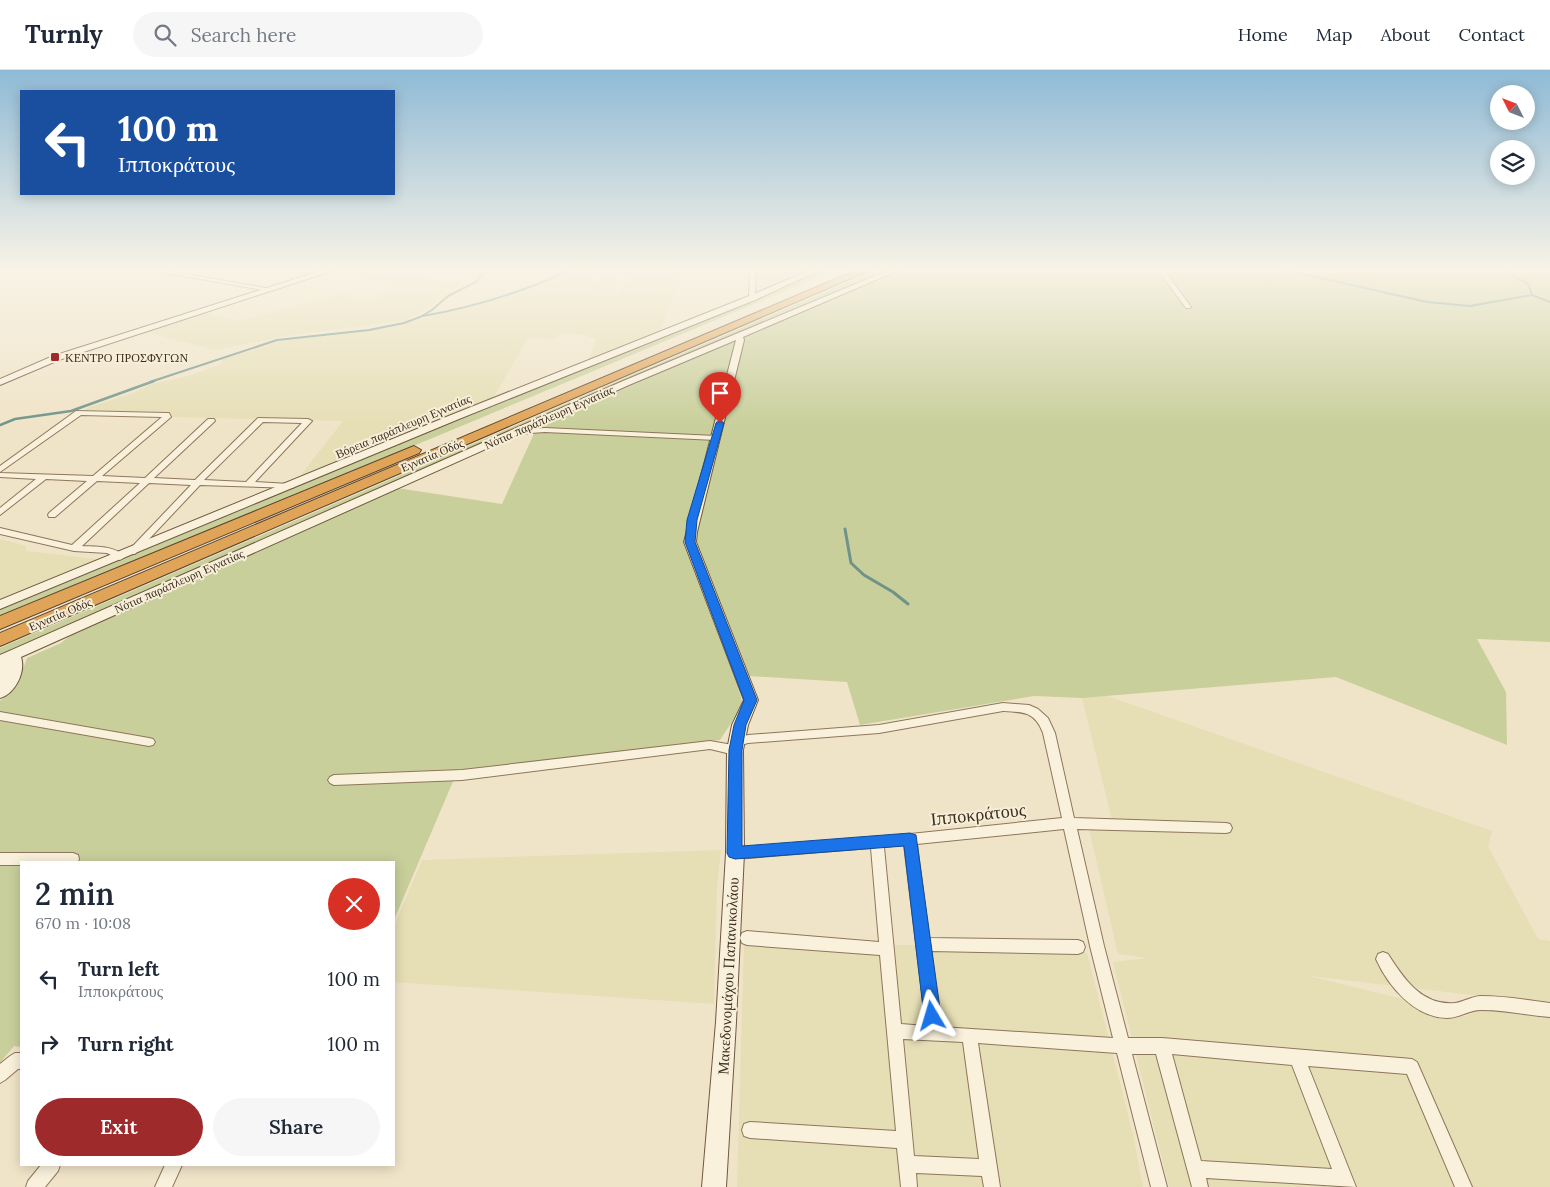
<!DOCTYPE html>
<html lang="en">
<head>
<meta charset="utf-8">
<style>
	body { margin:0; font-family:Lora,serif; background:#f6f6f7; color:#1f2937; height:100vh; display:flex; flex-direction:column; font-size:19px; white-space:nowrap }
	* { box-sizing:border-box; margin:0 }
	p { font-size:16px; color:#747a83 }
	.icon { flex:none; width:28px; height:28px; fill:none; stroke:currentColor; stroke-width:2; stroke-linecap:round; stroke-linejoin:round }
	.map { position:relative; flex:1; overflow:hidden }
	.details { position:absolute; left:20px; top:791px; width:375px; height:305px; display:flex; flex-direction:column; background:#fff; border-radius:0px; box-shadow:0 2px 12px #0003 }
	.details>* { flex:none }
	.hud { position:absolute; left:20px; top:20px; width:375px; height:105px; border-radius:0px; box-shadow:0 2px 12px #0003; background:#1a4fa0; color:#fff; overflow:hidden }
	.needle { width:32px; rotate:312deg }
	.tools { position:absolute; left:1490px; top:15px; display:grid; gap:10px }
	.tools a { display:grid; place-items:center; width:45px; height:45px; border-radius:50%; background:#fff; box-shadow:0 2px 12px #0003; font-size:25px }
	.pin { position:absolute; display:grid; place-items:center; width:42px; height:42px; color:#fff; margin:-51px -21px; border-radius:50% 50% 50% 0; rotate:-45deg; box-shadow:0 0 5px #0007 }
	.pin .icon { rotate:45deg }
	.me { position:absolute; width:55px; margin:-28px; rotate:353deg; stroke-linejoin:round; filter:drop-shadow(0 0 4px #0008) }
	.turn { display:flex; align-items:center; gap:18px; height:105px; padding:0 15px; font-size:22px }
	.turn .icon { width:65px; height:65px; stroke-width:2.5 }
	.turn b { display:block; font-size:35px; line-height:42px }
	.round { display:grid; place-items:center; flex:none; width:52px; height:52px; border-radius:26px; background:#f6f6f7 }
	.overview { display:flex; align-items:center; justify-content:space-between; height:85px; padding:0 15px }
	h1 { font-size:30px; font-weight:600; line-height:38px }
	.cta { display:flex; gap:10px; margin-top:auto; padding:10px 15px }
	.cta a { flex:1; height:58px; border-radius:30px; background:#9e2a2b; color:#fff; font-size:20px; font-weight:600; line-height:58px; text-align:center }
	.cta a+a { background:#f6f6f7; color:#1f2937 }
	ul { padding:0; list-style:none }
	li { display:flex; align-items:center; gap:15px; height:65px; padding:0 15px }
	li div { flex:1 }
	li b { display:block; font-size:19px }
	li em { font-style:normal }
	header { display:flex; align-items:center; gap:30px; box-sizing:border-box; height:70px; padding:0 25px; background:#fff; border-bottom:1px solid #e0e1e3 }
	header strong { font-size:24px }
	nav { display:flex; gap:28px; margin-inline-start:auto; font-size:18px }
	.search { width:350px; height:45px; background:#f6f6f7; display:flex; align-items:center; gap:12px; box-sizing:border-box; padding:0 18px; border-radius:28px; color:#747a83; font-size:19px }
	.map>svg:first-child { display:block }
	.farmland { fill:#e6deb5 }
	.green { fill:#c9cf9b }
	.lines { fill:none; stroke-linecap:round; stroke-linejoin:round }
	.stream-far2 { stroke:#6f938a; stroke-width:2 }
	.stream-far1 { stroke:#6f938a; stroke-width:2.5 }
	.stream { stroke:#6f938a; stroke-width:3 }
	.street-casing { stroke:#8d765c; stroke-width:2 }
	.secondary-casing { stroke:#6f573f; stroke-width:2 }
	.highway-casing { stroke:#5b4430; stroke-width:2 }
	.street { fill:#faf1dc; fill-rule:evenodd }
	.secondary { fill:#faf1dc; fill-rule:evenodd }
	.highway { fill:#e0a458; fill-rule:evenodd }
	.route { fill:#1a73e8; stroke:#114b97 }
	.poi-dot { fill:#9e2a2b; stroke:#f7eed8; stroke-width:2 }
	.labels { text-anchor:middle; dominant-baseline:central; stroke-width:4; stroke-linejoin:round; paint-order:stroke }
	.far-poi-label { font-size:12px; fill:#3d2e20; stroke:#f7eed8; text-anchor:start }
	.far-street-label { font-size:12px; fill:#3d2e20; stroke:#f7eed8 }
	.street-label { font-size:15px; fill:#3d2e20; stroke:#f7eed8 }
	.near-street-label { font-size:18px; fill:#3d2e20; stroke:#f7eed8 }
</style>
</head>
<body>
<header>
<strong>Turnly</strong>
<div class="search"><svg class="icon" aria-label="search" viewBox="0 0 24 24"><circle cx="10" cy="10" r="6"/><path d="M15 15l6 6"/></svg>Search here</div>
<nav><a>Home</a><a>Map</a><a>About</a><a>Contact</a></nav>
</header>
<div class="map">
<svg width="1550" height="1117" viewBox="0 0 1550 1117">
	<rect width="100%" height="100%" fill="#f0e4c8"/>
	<g class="farmland">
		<polygon points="341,200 397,200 465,215 456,218 427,239 407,250 287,266 215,280 146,262 206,243 237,251 342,224 369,232 397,217 337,201"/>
		<polygon points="575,200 597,200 584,225 618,226 630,200 682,200 660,263 588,292 596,269 583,265 563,263 556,269 528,268 493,328 297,410 343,351 169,347 172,344 85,341 87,338 133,323 151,314 187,306 223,294 221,290 280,271 391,257 499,229 537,215 550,212"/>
		<polygon points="756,200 809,200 760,222 756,220"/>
		<polygon points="598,205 622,205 615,224 590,224"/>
		<polygon points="0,469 26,476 26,481 105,490 0,532"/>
		<polygon points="1079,616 1492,761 1488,776 1538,869 1550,871 1550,934 1309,906 1411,931 1453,946 1465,946 1484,939 1550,945 1550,1117 1169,1117 1113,892 1148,888 1118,884 1089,759 1114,758"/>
		<polygon points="721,780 717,815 714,934 394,912 394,856 422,790"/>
		<polygon points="744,873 880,882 885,944 899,945 892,875 917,875 939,948 931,879 1087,883 1133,1064 1143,1117 737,1117"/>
	</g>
	<g class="green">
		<path d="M 820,200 L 836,200 L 0,548 L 0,540 C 147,479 293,416 440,355 C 566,303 695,255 820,200 Z"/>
		<polygon points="876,200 891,200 0,586 0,578"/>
		<polygon points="900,200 1550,200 1550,572 1477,569 1506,622 1507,675 1336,607 1082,628 1034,626 860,655 847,612 748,606 736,609 742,631 739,641 720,670 457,702 394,850 394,792 21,792 21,977 14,976 0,993 0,631 18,613 27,588 61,573 70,566 397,418 502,434 537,357 698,286"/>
	</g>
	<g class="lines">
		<g class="stream-far2">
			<polyline points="1285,200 1427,232 1470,236 1532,225"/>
			<polyline points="1505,200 1529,215 1532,225 1550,232"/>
			<path d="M 423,246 C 474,237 523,222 570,200"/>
			<polyline points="150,312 277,270 369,260 404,253 420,247 432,240 448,226 476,212 486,200"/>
		</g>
		<polyline class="stream-far1" points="0,355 15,349 71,341 154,311"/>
		<polyline class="stream" points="845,459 851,493 864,505 893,522 908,534"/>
		<defs>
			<g id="street">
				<polygon points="148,200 161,200 272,219 269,221"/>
				<polygon points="750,200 756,200 755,228 752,230 749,228"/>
				<polygon points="1158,200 1164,200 1191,237 1190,238 1186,238"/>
				<path d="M 76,341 L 166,343 L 169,343 L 171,347 L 102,406 L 145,408 L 208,349 L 214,349 L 215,351 L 154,408 L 195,410 L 258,348 L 308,349 L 312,351 L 255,412 L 290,414 L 294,416 L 293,418 L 200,415 L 135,484 L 129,484 L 127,482 L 129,480 L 191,415 L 149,413 L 82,476 C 96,477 114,475 125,487 L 120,490 L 107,483 L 74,481 L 0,464 L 0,458 L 72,475 L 140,413 L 97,411 L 55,447 L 49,447 L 48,445 L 49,443 L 87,411 L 46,409 L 0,445 L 0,438 L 36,409 L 0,407 L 0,403 L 93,406 L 162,347 L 81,345 L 0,402 L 0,396 ZM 263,352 L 302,353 L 246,412 L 204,410 Z"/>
				<polygon points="545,358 716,366 720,368 716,370 545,362 516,364 512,362 516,360"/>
				<path d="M 1003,633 L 1029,635 L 1038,639 L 1048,648 L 1055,663 L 1074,748 L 1226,753 L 1230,754 L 1232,758 L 1230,762 L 1226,763 L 1077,759 L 1104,876 L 1128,968 L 1162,968 L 1412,989 L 1417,992 L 1472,1117 L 1455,1117 L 1407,1004 L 1308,996 L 1356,1117 L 1206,1108 L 1208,1117 L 1192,1117 L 1156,984 L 1132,984 L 1167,1117 L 1151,1117 L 1117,983 L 978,973 L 1000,1117 L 984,1117 L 982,1106 L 916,1103 L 917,1117 L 901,1117 L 897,1078 L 750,1068 L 744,1066 L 742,1060 L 744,1054 L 750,1052 L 896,1061 L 880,885 L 747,875 L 742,873 L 740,868 L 742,863 L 747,861 L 879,872 L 871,778 L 735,789 L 730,787 L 729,783 L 730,779 L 891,766 L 1062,748 L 1043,663 C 1035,642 1024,642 1003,641 L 879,663 L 748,673 L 738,676 L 741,680 L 739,683 L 735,685 L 710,679 L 462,710 L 334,715 L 330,713 L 328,710 L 330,707 L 334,705 L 462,700 L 710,671 L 733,675 L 731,672 L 733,669 L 748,665 L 879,655 ZM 1064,759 L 1090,876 L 1113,968 L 941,957 L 931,881 L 1078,884 L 1083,882 L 1085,877 L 1083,872 L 1078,870 L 929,868 L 917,774 ZM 904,775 L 926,956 L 901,954 L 884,777 ZM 903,969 L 963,972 L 979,1089 L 914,1086 ZM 1172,984 L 1292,995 L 1332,1099 L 1201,1091 Z"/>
				<polygon points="0,642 149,668 153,669 155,672 153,675 149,676 0,650"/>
				<polygon points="0,783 73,783 78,785 79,789 78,792 21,792 21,795 0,795"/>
				<path d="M 1383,882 L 1388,884 C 1404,909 1422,936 1455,933 C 1464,932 1472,926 1481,926 C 1504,926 1527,930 1550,933 L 1550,947 C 1527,945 1504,940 1481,940 C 1469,940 1459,948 1447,948 C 1415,948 1388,916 1376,889 L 1378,884 Z"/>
				<polygon points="15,983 21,983 21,999 18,999 5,1010 0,1013 0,994 10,986"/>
				<polygon points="41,1095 60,1095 58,1101 45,1117 26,1117 28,1111"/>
				<polygon points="165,1095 182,1095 172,1117 155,1117"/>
			</g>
			<g id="secondary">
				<polygon points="323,200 335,200 59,290 0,315 0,309 53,286"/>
				<polygon points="810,200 820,200 755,230 459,349 0,539 0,530 451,345 749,226"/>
				<path d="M 889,200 L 899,200 L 743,267 L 744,270 L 697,462 L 696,472 L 758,630 L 748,655 L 743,680 L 744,783 L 736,952 L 726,1117 L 702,1117 L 716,952 L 726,783 L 727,680 L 732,655 L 744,630 L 684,472 L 736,270 L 629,315 L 21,587 C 26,602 15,624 0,628 L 0,585 L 623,311 Z"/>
			</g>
			<g id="highway">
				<polygon points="857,200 870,200 0,576 0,563"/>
				<polygon points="414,376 421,380 419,383 0,559 0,546"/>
			</g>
		</defs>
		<use href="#street" class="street-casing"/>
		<use href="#secondary" class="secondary-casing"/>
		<use href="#highway" class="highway-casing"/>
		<use href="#street" class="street"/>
		<use href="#secondary" class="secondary"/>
		<use href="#highway" class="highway"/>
	</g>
	<linearGradient id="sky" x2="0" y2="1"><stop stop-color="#8fbad6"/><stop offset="0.56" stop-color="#f8f3e6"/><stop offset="1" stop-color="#f8f3e6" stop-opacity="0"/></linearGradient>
	<rect width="1550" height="356" fill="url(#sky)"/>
	<polygon class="route" points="720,350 724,353 697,450 695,472 757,630 746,655 742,680 742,776 910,763 916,765 941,946 938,952 932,954 926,952 924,946 904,776 735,789 729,787 727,783 729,680 734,655 744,630 685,472 687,450 716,353"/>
	<rect class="poi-dot" x="50" y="282" width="10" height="10" rx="2.5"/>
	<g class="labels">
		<g class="far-poi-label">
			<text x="65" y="287">ΚΕΝΤΡΟ ΠΡΟΣΦΥΓΩΝ</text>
		</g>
		<g class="far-street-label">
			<text transform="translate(549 347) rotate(-24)">Νότια παράπλευρη Εγνατίας</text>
			<text transform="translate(403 356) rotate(-23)">Βόρεια παράπλευρη Εγνατίας</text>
			<text transform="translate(432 385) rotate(-23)">Εγνατία Οδός</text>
			<text transform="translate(179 511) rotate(-24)">Νότια παράπλευρη Εγνατίας</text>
			<text transform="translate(60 544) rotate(-23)">Εγνατία Οδός</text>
		</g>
		<g class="street-label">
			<text transform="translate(728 906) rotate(-87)">Μακεδονομάχου Παπανικολάου</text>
		</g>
		<g class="near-street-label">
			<text transform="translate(978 744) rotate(-6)">Ιπποκράτους</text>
		</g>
	</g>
</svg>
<div class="tools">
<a><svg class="needle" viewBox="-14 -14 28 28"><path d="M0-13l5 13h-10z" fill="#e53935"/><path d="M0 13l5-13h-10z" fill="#747a83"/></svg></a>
<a><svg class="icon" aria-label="layers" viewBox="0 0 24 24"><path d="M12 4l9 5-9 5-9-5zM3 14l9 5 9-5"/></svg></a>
</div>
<div class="pin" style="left:720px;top:353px;background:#d93025"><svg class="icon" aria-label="arrive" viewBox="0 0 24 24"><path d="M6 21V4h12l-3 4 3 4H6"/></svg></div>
<svg class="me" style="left:932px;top:946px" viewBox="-20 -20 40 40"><path d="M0-17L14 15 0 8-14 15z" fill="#1a73e8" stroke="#fff" stroke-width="4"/></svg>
<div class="hud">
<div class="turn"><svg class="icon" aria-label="left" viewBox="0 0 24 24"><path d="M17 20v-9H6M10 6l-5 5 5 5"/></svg><div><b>100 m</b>Ιπποκράτους</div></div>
</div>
<section class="details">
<div class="overview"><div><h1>2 min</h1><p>670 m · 10:08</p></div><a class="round" style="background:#d93025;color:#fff"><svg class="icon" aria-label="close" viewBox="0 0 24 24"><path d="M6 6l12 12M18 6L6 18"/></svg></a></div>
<ul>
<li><svg class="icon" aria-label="left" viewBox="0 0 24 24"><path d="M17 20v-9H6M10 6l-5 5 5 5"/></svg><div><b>Turn left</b><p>Ιπποκράτους</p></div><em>100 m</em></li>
<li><svg class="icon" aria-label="right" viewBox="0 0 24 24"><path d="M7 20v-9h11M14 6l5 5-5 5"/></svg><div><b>Turn right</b></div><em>100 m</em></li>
</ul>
<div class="cta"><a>Exit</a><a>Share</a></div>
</section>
</div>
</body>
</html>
